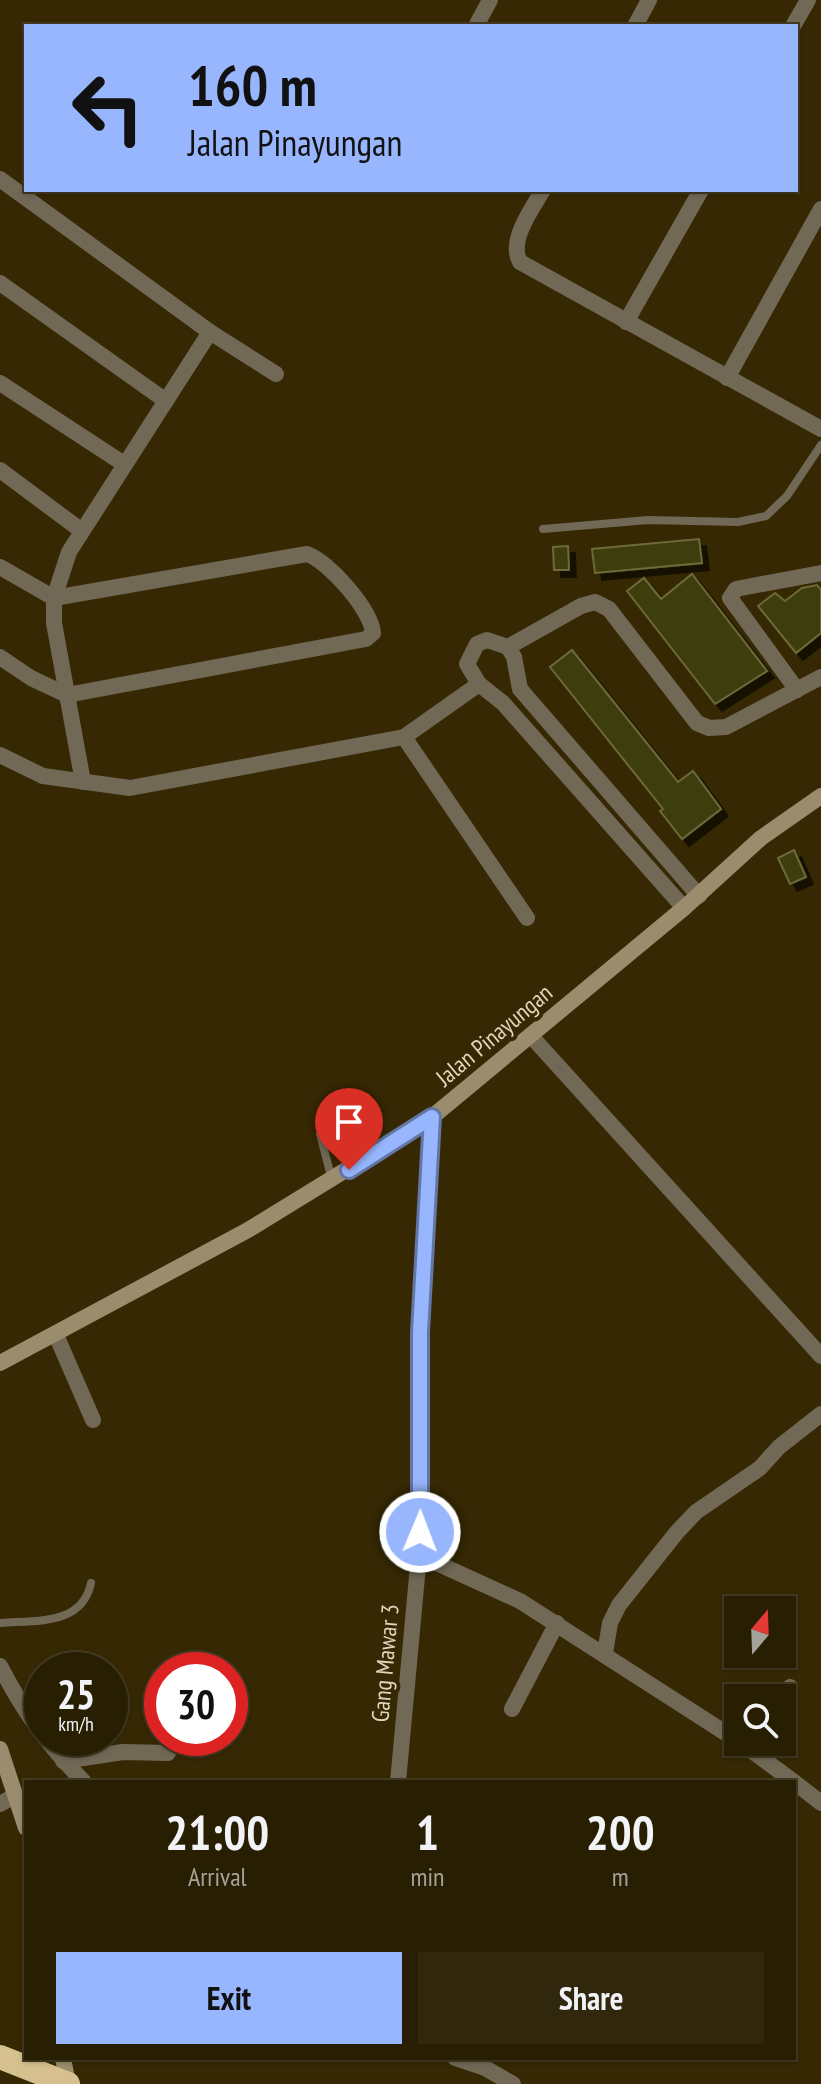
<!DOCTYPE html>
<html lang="en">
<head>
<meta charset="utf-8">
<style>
	body { margin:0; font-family:"PT Sans Narrow",sans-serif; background:#30270c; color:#f1f3f6; height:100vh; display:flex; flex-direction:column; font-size:30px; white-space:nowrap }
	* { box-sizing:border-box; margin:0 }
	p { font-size:26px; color:#a5a299 }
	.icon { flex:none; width:44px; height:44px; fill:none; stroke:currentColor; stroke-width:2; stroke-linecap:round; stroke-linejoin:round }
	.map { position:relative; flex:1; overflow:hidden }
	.side { position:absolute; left:24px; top:1780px; width:772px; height:280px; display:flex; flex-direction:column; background:#281e02; border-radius:0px; box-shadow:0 2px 6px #0004,0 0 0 2px #443c24 }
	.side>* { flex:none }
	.banner { position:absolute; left:24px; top:24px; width:774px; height:168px; border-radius:0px; box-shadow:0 2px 6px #0004,0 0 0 2px #443c24; background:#98b6fd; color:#111; overflow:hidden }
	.needle { width:52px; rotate:19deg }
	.fabs { position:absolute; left:724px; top:1596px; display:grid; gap:16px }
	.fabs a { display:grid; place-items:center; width:72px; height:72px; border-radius:0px; background:#281e02; box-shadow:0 2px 6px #0004,0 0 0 2px #443c24; font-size:40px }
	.speed { position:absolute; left:24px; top:1652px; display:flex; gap:16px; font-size:40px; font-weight:700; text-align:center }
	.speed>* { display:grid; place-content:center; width:104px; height:104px; border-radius:50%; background:#281e02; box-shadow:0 2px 6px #0004,0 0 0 2px #443c24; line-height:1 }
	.speed small { font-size:20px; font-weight:400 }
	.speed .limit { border:12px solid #d22; background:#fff; color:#111 }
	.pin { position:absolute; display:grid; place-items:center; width:68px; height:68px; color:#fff; margin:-82px -34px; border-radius:50% 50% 50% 0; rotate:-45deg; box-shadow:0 0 8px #0007 }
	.pin .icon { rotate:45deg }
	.me { position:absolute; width:88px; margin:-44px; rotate:1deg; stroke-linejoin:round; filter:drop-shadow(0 0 6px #0008) }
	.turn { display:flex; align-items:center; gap:28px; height:168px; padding:0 32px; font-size:36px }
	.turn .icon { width:104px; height:104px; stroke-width:2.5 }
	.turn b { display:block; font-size:56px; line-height:68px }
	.eta { display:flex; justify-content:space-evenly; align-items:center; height:136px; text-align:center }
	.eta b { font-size:48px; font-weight:800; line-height:56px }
	.primary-button { display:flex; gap:16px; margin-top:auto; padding:16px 32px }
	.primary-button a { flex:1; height:92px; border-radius:0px; background:#98b6fd; color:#111; font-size:32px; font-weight:800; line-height:92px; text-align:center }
	.primary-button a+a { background:#30270c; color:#f1f3f6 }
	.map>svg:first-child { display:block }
	.building { fill:#3e3c0f; stroke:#6c6a39; stroke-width:2; filter:url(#shadow) }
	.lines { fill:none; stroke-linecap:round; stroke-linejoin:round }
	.lane { stroke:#716956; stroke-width:8 }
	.street { stroke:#716956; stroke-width:16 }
	.secondary { stroke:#9a8c6d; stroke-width:16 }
	.highway { stroke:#d6c08f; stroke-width:24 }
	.route-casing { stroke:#6376a4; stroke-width:20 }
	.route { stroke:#98b6fd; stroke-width:14 }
	.labels { text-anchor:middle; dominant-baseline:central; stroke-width:8; stroke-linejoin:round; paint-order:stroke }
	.street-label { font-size:24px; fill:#e0d5bd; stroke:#362803 }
</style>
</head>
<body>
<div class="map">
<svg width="821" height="2084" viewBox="0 0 821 2084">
	<defs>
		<filter id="shadow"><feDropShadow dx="7" dy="7" stdDeviation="0" flood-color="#0009"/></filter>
	</defs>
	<rect width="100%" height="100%" fill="#362803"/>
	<g class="building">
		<polygon points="699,539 702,563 595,573 592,549"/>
		<polygon points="568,546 569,570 554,570 553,547"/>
		<polygon points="692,574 767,671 715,704 627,591 644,578 661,599"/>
		<polygon points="817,585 821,590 821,633 796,653 758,606 775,593 785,601 802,588"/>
		<polygon points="572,650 678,782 693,771 721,809 682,839 660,811 663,809 550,667"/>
		<polygon points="794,850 806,877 790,884 778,858"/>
	</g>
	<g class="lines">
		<g class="lane">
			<polyline points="543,529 648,520 738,522 766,516 787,496 821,445"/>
			<polyline points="332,1180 320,1134 329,1124 345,1127 366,1160"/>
			<path d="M 0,1623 C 36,1620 82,1626 91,1583"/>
		</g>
		<g class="street">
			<polyline points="476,26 490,0"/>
			<polyline points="635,26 649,0"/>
			<polyline points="793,26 808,0"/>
			<polyline points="0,179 210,332 276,374"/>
			<path d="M 543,190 C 532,209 508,241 520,262 L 821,429"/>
			<polyline points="0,283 166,401"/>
			<polyline points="626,322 701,190"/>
			<polyline points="727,378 821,209"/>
			<polyline points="0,383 124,464"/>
			<polyline points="0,470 82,531"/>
			<path d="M 0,567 L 54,598 L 307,554 C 328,561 371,609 373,633 L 366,639 L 67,695 L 31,678 L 0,657"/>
			<polyline points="508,647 581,606 595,602 609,609 697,723 709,728 726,727 821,677"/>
			<polyline points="797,690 730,598 736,589 821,573"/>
			<polyline points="404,737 527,918"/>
			<polyline points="0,755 43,776 130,788 404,737 479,684"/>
			<polyline points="83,782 54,623 54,598 69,552 210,332"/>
			<polyline points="684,908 503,703 479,684 467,664 477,644 487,640 508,647 514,657 520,689 699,896"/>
			<polyline points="531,1036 821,1356"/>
			<polyline points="56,1335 93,1420"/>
			<polyline points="419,1555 520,1601 738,1741"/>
			<polyline points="605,1653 610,1623 619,1605 677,1532 696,1512 760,1468 779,1447 821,1414"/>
			<path d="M 0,1666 C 25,1714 47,1744 84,1782"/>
			<polyline points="781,1698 790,1687"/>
			<polyline points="512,1709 557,1623"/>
			<polyline points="740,1742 794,1782"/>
			<polyline points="63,1761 123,1752 168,1753"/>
			<polyline points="398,1782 419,1555 420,1332 432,1117"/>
			<polyline points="794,1782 821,1803"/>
			<polyline points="0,1804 16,1795"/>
			<polyline points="455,2058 485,2068 513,2084"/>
		</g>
		<g class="secondary">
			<polyline points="0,1363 248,1230 432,1117 684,908 761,838 821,796"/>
			<polyline points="0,1749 26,1828"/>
			<polyline points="63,2058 68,2084"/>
		</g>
		<polyline class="highway" points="0,2057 68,2084"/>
	</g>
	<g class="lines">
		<defs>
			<polyline id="route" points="349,1170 432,1117 420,1332 420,1532"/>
		</defs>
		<use href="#route" class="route-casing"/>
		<use href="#route" class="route"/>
	</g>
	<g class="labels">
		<g class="street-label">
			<text transform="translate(494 1035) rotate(-40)">Jalan Pinayungan</text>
			<text transform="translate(385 1663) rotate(-85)">Gang Mawar 3</text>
		</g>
	</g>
</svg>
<div class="fabs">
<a><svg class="needle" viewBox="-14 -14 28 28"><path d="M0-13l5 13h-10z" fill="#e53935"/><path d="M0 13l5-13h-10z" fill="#a5a299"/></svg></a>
<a><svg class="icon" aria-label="search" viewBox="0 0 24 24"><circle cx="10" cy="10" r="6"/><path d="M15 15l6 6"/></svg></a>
</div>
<div class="speed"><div>25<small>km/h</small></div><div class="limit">30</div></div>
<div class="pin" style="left:349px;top:1170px;background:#d93025"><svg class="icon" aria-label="arrive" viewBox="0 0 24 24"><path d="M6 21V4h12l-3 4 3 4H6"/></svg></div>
<svg class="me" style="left:420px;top:1532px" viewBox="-20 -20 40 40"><circle r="17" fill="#98b6fd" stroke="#fff" stroke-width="3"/><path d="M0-11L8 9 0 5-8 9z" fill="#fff"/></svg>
<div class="banner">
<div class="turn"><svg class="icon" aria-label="left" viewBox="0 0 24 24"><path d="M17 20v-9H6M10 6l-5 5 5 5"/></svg><div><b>160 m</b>Jalan Pinayungan</div></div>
</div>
<section class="side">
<div class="eta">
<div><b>21:00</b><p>Arrival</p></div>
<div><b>1</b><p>min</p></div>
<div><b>200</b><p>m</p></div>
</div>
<div class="primary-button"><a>Exit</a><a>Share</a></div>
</section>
</div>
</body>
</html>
